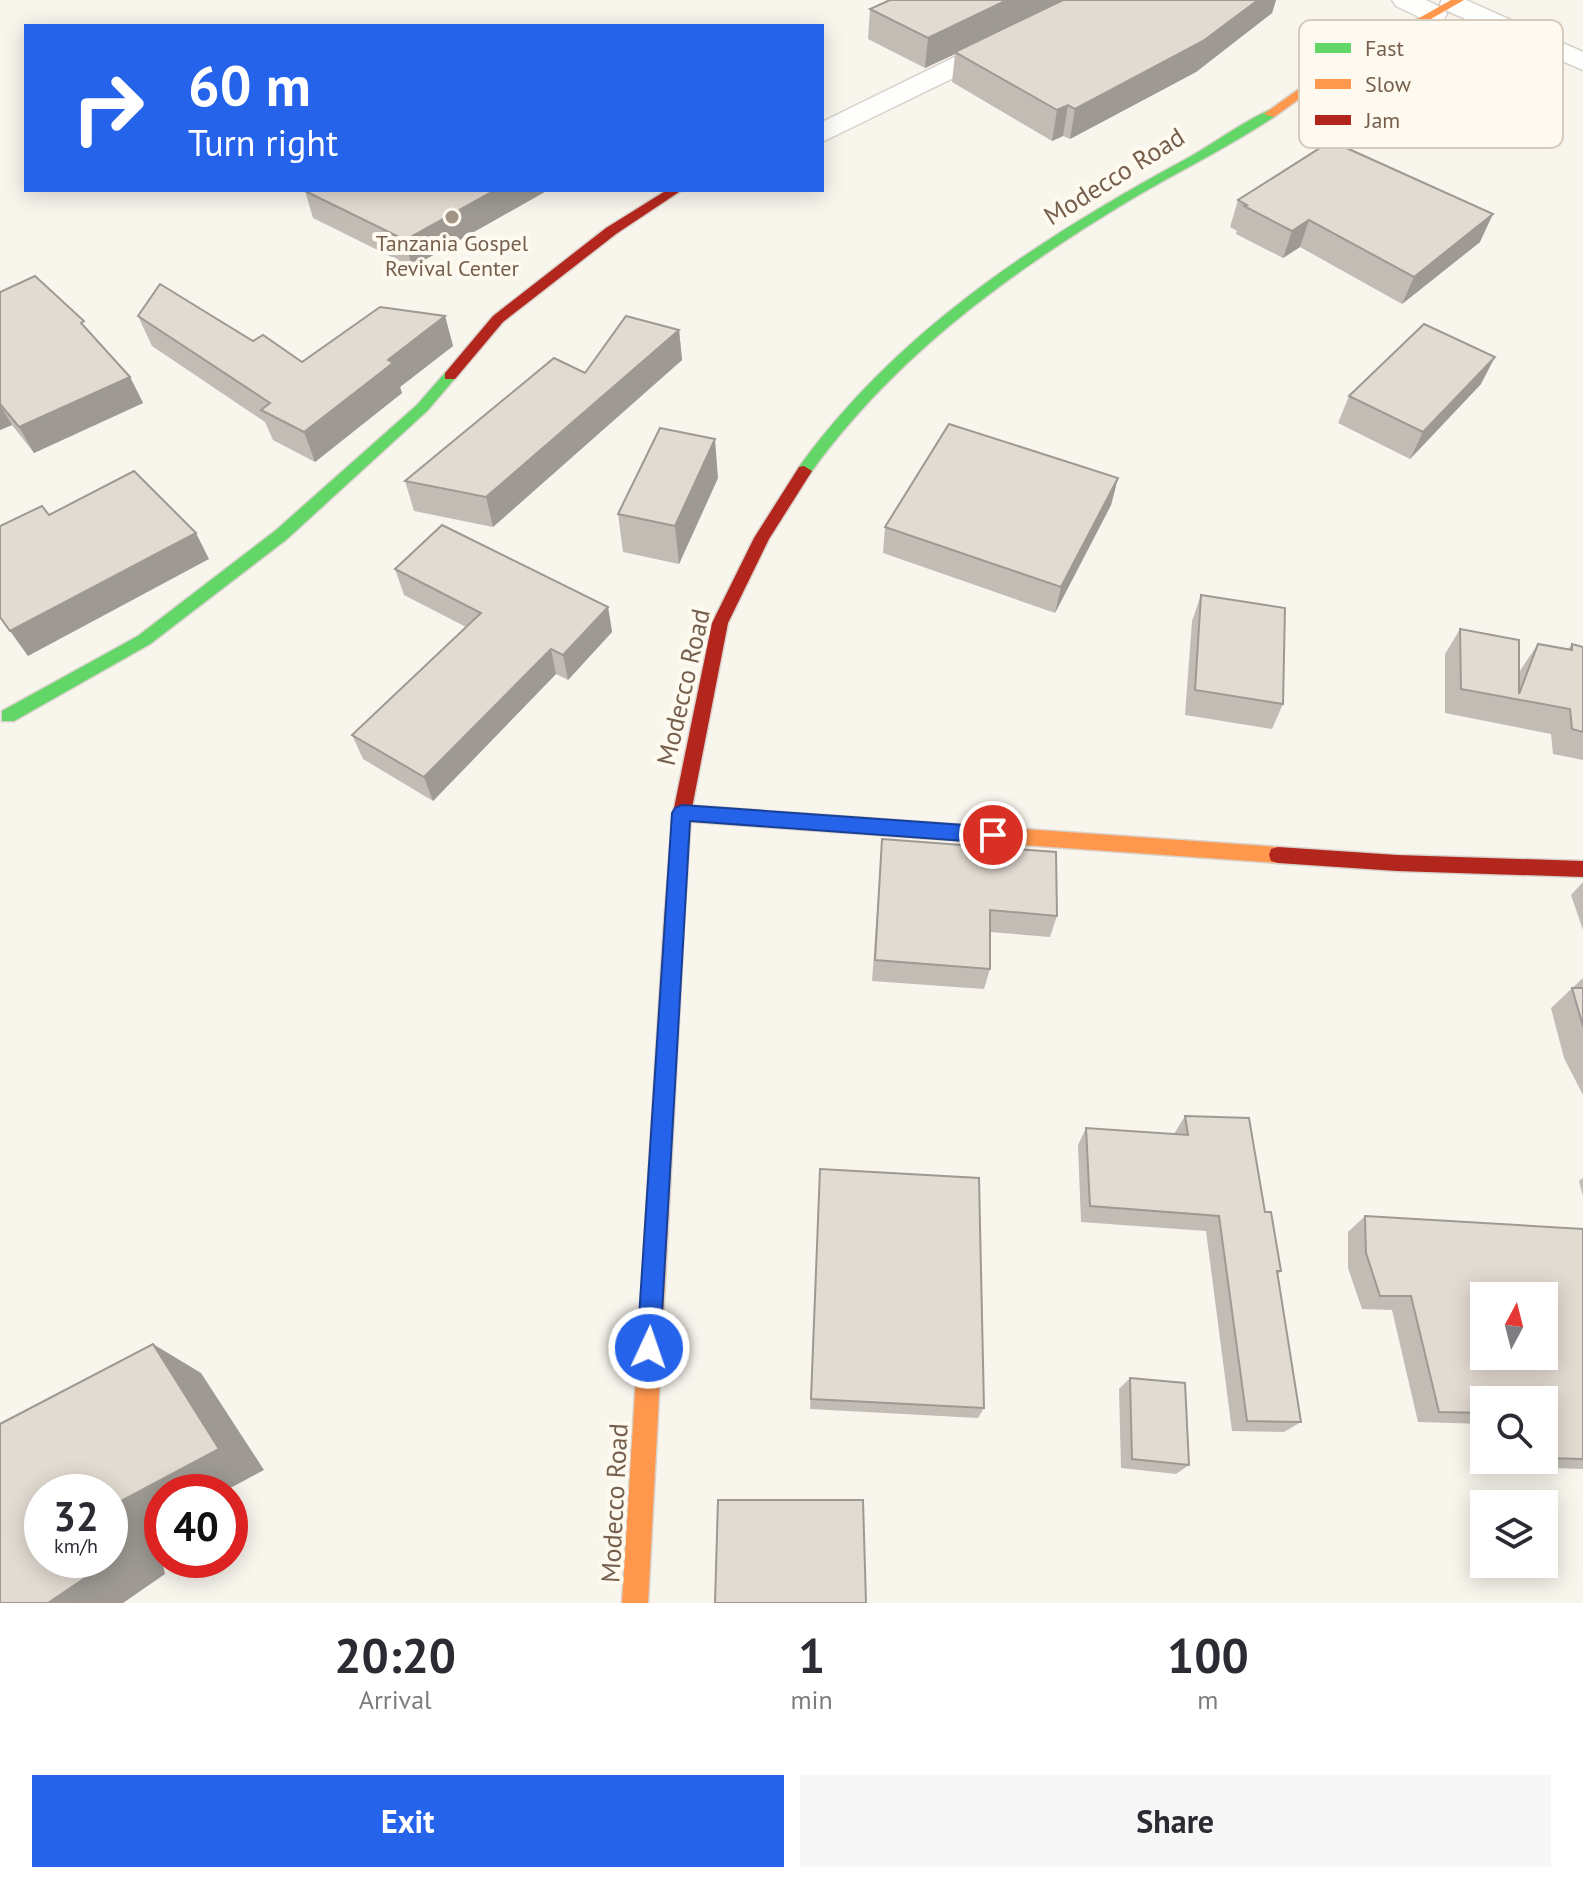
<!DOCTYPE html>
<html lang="en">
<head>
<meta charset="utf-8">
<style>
	body { margin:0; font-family:"PT Sans",sans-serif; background:#f7f7f7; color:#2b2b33; height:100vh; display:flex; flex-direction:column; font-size:30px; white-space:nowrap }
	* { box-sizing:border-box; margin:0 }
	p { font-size:26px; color:#7c7c81 }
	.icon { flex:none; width:44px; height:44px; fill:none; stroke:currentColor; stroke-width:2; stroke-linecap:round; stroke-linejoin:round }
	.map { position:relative; height:1603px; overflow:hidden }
	.panel { display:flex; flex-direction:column; background:#fff; flex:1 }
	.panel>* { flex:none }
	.banner { position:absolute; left:24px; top:24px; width:800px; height:168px; border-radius:0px; box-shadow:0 4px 20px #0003; background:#2563eb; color:#fff; overflow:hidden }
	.needle { width:52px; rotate:7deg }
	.tools { position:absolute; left:1470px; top:1282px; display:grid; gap:16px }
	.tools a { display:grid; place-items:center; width:88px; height:88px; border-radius:0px; background:#fff; box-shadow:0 4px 20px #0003; font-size:40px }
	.speed { position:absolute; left:24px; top:1474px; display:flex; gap:16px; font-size:40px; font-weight:700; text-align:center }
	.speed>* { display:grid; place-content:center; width:104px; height:104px; border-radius:50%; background:#fff; box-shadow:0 4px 20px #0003; line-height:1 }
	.speed small { font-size:20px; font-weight:400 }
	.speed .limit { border:12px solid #d22; background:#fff; color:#111 }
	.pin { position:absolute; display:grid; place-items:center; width:68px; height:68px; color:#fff; margin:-34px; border:4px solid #fff; border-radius:50%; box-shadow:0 2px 8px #0007 }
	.me { position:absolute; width:88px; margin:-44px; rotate:3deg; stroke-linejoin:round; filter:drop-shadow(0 0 6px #0008) }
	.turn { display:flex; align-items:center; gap:28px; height:168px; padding:0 32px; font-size:36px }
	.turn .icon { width:104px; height:104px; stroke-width:2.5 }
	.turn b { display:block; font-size:56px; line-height:68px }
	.eta { display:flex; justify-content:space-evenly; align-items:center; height:136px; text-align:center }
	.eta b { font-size:48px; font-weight:800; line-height:56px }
	.primary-button { display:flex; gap:16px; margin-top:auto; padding:16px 32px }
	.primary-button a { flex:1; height:92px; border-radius:0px; background:#2563eb; color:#fff; font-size:32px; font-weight:800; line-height:92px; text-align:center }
	.primary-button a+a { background:#f7f7f7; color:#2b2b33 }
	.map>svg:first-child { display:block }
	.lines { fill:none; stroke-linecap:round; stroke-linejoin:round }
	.street-casing { stroke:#d7d2cb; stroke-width:3 }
	.fast-casing { stroke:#d8d2cb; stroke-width:3 }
	.slow-casing { stroke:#d8d2cb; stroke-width:3 }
	.jam-casing { stroke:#d8d2cb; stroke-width:3 }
	.street { fill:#fefefc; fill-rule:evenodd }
	.fast { fill:#63d668; fill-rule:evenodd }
	.slow { fill:#ff974d; fill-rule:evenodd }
	.jam { fill:#b3261e; fill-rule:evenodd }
	.wall { fill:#c2bcb5 }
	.shaded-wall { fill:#9e9993 }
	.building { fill:#e2dbd2; stroke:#9e9993; stroke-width:2; fill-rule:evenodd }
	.route { fill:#2563eb; stroke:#184099; stroke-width:2 }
	.poi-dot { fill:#a49485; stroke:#fffaef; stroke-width:3 }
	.labels { text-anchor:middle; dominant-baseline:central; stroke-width:8; stroke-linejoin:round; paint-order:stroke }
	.far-poi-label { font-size:22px; fill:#76604d; stroke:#fffaef }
	.street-label { font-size:26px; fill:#76604d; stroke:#fffaef }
	.key { fill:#fffaef; stroke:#d6ccbe; stroke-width:2 }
	.key-label { font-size:22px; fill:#76604d }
</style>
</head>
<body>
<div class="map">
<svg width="1583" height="1603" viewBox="0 0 1583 1603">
	<rect width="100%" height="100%" fill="#f8f5ed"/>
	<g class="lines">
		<defs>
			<g id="street">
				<polygon points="1071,0 1105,0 1101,6 822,142 822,122"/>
				<polygon points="1392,0 1426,0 1442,8 1440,4 1442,0 1466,0 1583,52 1583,70 1445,10 1447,14 1443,20 1425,20 1396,6"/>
			</g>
			<g id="fast">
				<path d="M 1270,110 L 1274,111 L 1274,117 L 1255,129 C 1210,157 1162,180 1117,208 C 999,280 890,362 809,475 L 799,475 L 799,467 C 897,331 1040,238 1186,159 C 1210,146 1247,119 1270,110 Z"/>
				<polygon points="450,371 457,376 427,411 287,539 150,644 14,721 2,721 2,711 138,636 275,531 417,405 445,373"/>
			</g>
			<g id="slow">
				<polygon points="1451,0 1464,0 1328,78 1274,117 1264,114 1320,74"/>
				<polygon points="682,805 1278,847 1285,849 1287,855 1285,861 1278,863 682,821 676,818 673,813 676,808"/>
				<polygon points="674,915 681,917 684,923 648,1603 622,1603 664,923 667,917"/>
			</g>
			<g id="jam">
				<polygon points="667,190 682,190 616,234 503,322 455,379 445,379 445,373 493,316 606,228"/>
				<polygon points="804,466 812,471 769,539 728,623 691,813 684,923 681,929 674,931 667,929 664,923 673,813 712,623 754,538 799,467"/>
				<polygon points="1278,847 1397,855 1583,861 1583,877 1397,871 1278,863 1271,861 1269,855 1271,849"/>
			</g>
		</defs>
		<use href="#street" class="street-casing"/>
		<use href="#fast" class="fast-casing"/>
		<use href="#slow" class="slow-casing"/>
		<use href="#jam" class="jam-casing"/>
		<use href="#street" class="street"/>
		<use href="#fast" class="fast"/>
		<use href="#slow" class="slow"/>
		<use href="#jam" class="jam"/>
	</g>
	<g class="wall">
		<polygon points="890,0 1276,0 1272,13 1196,72 1070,139 1063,136 1052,141 952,82 955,54 925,68 868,39 870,9"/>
		<polygon points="306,190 548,190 412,267 313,218 305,191"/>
		<polygon points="1238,200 1480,242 1402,304 1300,247 1283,258 1236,234 1237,231 1230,227"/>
		<polygon points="0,292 89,332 130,377 143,403 34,453 12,425 0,430"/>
		<polygon points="138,316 253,341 302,362 445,316 453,346 400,387 402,393 315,462 273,440 265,422 152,346"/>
		<polygon points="679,330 682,360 493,527 414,511 405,481 585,373"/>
		<polygon points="1481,384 1410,459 1338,423 1349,396"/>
		<polygon points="718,478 679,564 623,552 618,514"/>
		<polygon points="1118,478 1111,505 1055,613 883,553 885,527"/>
		<polygon points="395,569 608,607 612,632 568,680 556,674 433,801 363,759 352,735 466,627 404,595"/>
		<polygon points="1201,595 1283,704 1272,729 1185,715 1192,621"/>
		<polygon points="1460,629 1519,674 1521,669 1538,644 1568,649 1572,644 1583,647 1583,760 1553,754 1551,734 1445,713 1445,654"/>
		<polygon points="882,839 1057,916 1050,937 990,932 990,969 984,989 872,981"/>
		<polygon points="1583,882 1583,930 1571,895"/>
		<polygon points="1583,978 1583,1095 1564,1058 1551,1008"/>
		<polygon points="1185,1116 1265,1212 1281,1271 1277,1275 1301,1422 1284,1432 1232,1431 1206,1231 1081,1222 1078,1145 1086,1128 1174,1134"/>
		<polygon points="820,1169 984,1408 978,1418 810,1409"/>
		<polygon points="1583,1178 1583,1196 1579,1181"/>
		<polygon points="1365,1216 1583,1229 1583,1469 1518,1467 1517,1460 1544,1460 1544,1400 1484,1400 1484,1424 1418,1422 1392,1310 1362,1309 1348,1268 1348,1232"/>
		<polygon points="1130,1378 1189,1465 1176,1474 1121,1468 1119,1389"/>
	</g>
	<g class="shaded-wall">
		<polygon points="1007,0 1064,0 955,52 955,54 925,68 928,38"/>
		<polygon points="1258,0 1276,0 1272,13 1196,72 1070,139 1075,109"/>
		<polygon points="1068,105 1063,136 1052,141 1057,110"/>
		<polygon points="495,190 548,190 412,267 405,240"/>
		<polygon points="1493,214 1480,242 1402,304 1414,277"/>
		<polygon points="1309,220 1300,247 1283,258 1292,231"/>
		<polygon points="445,316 453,346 400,387 402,393 315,462 304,432 388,360"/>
		<polygon points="679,330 682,360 493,527 486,497"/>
		<polygon points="1495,357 1481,384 1410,459 1423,432"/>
		<polygon points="130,377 143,403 34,453 19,427"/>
		<polygon points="0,405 12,425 0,430"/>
		<polygon points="715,439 718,478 679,564 675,526"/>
		<polygon points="1118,478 1111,505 1055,613 1061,587"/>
		<polygon points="196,533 209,559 28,656 10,631"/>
		<polygon points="608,607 612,632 568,680 563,655"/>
		<polygon points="551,649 556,674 433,801 424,777"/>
		<polygon points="153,1344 201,1373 264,1470 223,1492 162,1492 162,1526 156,1529 165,1574 123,1603 48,1603 110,1561 110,1507"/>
	</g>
	<g class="building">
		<polygon points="890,0 1007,0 928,38 870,9"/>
		<polygon points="1063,0 1258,0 1203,41 1075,109 1068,105 1057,110 955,52"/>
		<polygon points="1331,141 1493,214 1414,277 1309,220 1292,231 1244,206 1247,205 1238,200"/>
		<polygon points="306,190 495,190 405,240 305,191"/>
		<polygon points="35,276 84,321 81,323 130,377 19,427 0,404 0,292"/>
		<polygon points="160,284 253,341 263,335 302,362 380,307 445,316 388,360 393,363 304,432 261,410 270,403 138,316"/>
		<polygon points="626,316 679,330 486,497 405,481 554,358 585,373"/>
		<polygon points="1424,324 1495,357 1423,432 1349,396"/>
		<polygon points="949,424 1118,478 1061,587 885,527"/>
		<polygon points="660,428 715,439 675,526 618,514"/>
		<polygon points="134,471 196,533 10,631 0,617 0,526 42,506 49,515"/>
		<polygon points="442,525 608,607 563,655 551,649 424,777 352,735 481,613 395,569"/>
		<polygon points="1201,595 1285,608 1283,704 1195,690"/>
		<polygon points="1460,629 1519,640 1519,694 1538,644 1572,650 1572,644 1583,647 1583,732 1572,729 1570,709 1461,689"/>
		<polygon points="882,839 1056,852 1057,916 990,910 990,969 875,960"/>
		<polygon points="1572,988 1583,988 1583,1026"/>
		<polygon points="1185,1116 1249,1118 1265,1212 1271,1212 1281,1271 1277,1271 1301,1422 1247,1421 1219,1216 1090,1206 1086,1128 1188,1135"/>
		<polygon points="820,1169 979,1178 984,1408 811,1399"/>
		<path d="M 1365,1216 L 1583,1229 L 1583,1459 L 1544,1458 L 1544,1400 L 1484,1400 L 1484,1413 L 1439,1412 L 1411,1296 L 1380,1296 L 1366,1253 ZM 1484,1296 L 1544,1296 L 1544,1356 L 1484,1356 Z"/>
		<polygon points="153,1344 219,1449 110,1507 110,1492 42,1492 42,1560 110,1561 48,1603 0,1603 0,1424"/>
		<polygon points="1130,1378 1185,1383 1189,1465 1132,1459"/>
		<polygon points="718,1500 863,1500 866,1603 715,1603"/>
	</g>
	<polygon class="route" points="682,805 993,827 999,829 1002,835 999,840 993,843 690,821 660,1348 657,1356 649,1360 640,1356 637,1348 672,813 675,808"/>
	<circle class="poi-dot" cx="452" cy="217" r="8"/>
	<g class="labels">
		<g class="far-poi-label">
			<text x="452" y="243">Tanzania Gospel<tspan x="452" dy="25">Revival Center</tspan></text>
		</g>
		<g class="street-label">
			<text transform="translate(1114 176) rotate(-32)">Modecco Road</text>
			<text transform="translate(683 687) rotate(-77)">Modecco Road</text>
			<text transform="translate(614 1503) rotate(-87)">Modecco Road</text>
		</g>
	</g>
	<rect x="1299" y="20" width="264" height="128" rx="12" class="key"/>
	<rect x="1315" y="43" width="36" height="10" fill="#63d668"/>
	<rect x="1315" y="79" width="36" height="10" fill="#ff974d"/>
	<rect x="1315" y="115" width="36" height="10" fill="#b3261e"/>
	<g class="key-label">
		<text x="1365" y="56">Fast</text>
		<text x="1365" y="92">Slow</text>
		<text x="1365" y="128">Jam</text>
	</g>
</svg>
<div class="tools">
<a><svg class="needle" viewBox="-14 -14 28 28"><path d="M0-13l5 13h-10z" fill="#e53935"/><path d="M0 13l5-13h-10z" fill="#7c7c81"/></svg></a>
<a><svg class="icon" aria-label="search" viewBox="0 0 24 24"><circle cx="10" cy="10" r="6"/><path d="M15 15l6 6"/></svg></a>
<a><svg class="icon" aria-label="layers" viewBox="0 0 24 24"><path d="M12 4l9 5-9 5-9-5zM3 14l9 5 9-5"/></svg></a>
</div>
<div class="speed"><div>32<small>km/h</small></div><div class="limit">40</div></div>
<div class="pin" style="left:993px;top:835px;background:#d93025"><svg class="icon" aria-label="arrive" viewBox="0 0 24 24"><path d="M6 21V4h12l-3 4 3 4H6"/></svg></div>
<svg class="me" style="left:649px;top:1348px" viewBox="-20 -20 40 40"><circle r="17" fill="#2563eb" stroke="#fff" stroke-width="3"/><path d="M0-11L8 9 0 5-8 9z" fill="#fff"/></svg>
<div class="banner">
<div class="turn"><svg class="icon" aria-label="right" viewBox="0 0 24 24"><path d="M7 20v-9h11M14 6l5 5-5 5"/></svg><div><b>60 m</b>Turn right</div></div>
</div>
</div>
<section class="panel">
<div class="eta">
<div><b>20:20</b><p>Arrival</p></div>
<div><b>1</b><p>min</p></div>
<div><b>100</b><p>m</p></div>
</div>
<div class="primary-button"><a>Exit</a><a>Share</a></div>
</section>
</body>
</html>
